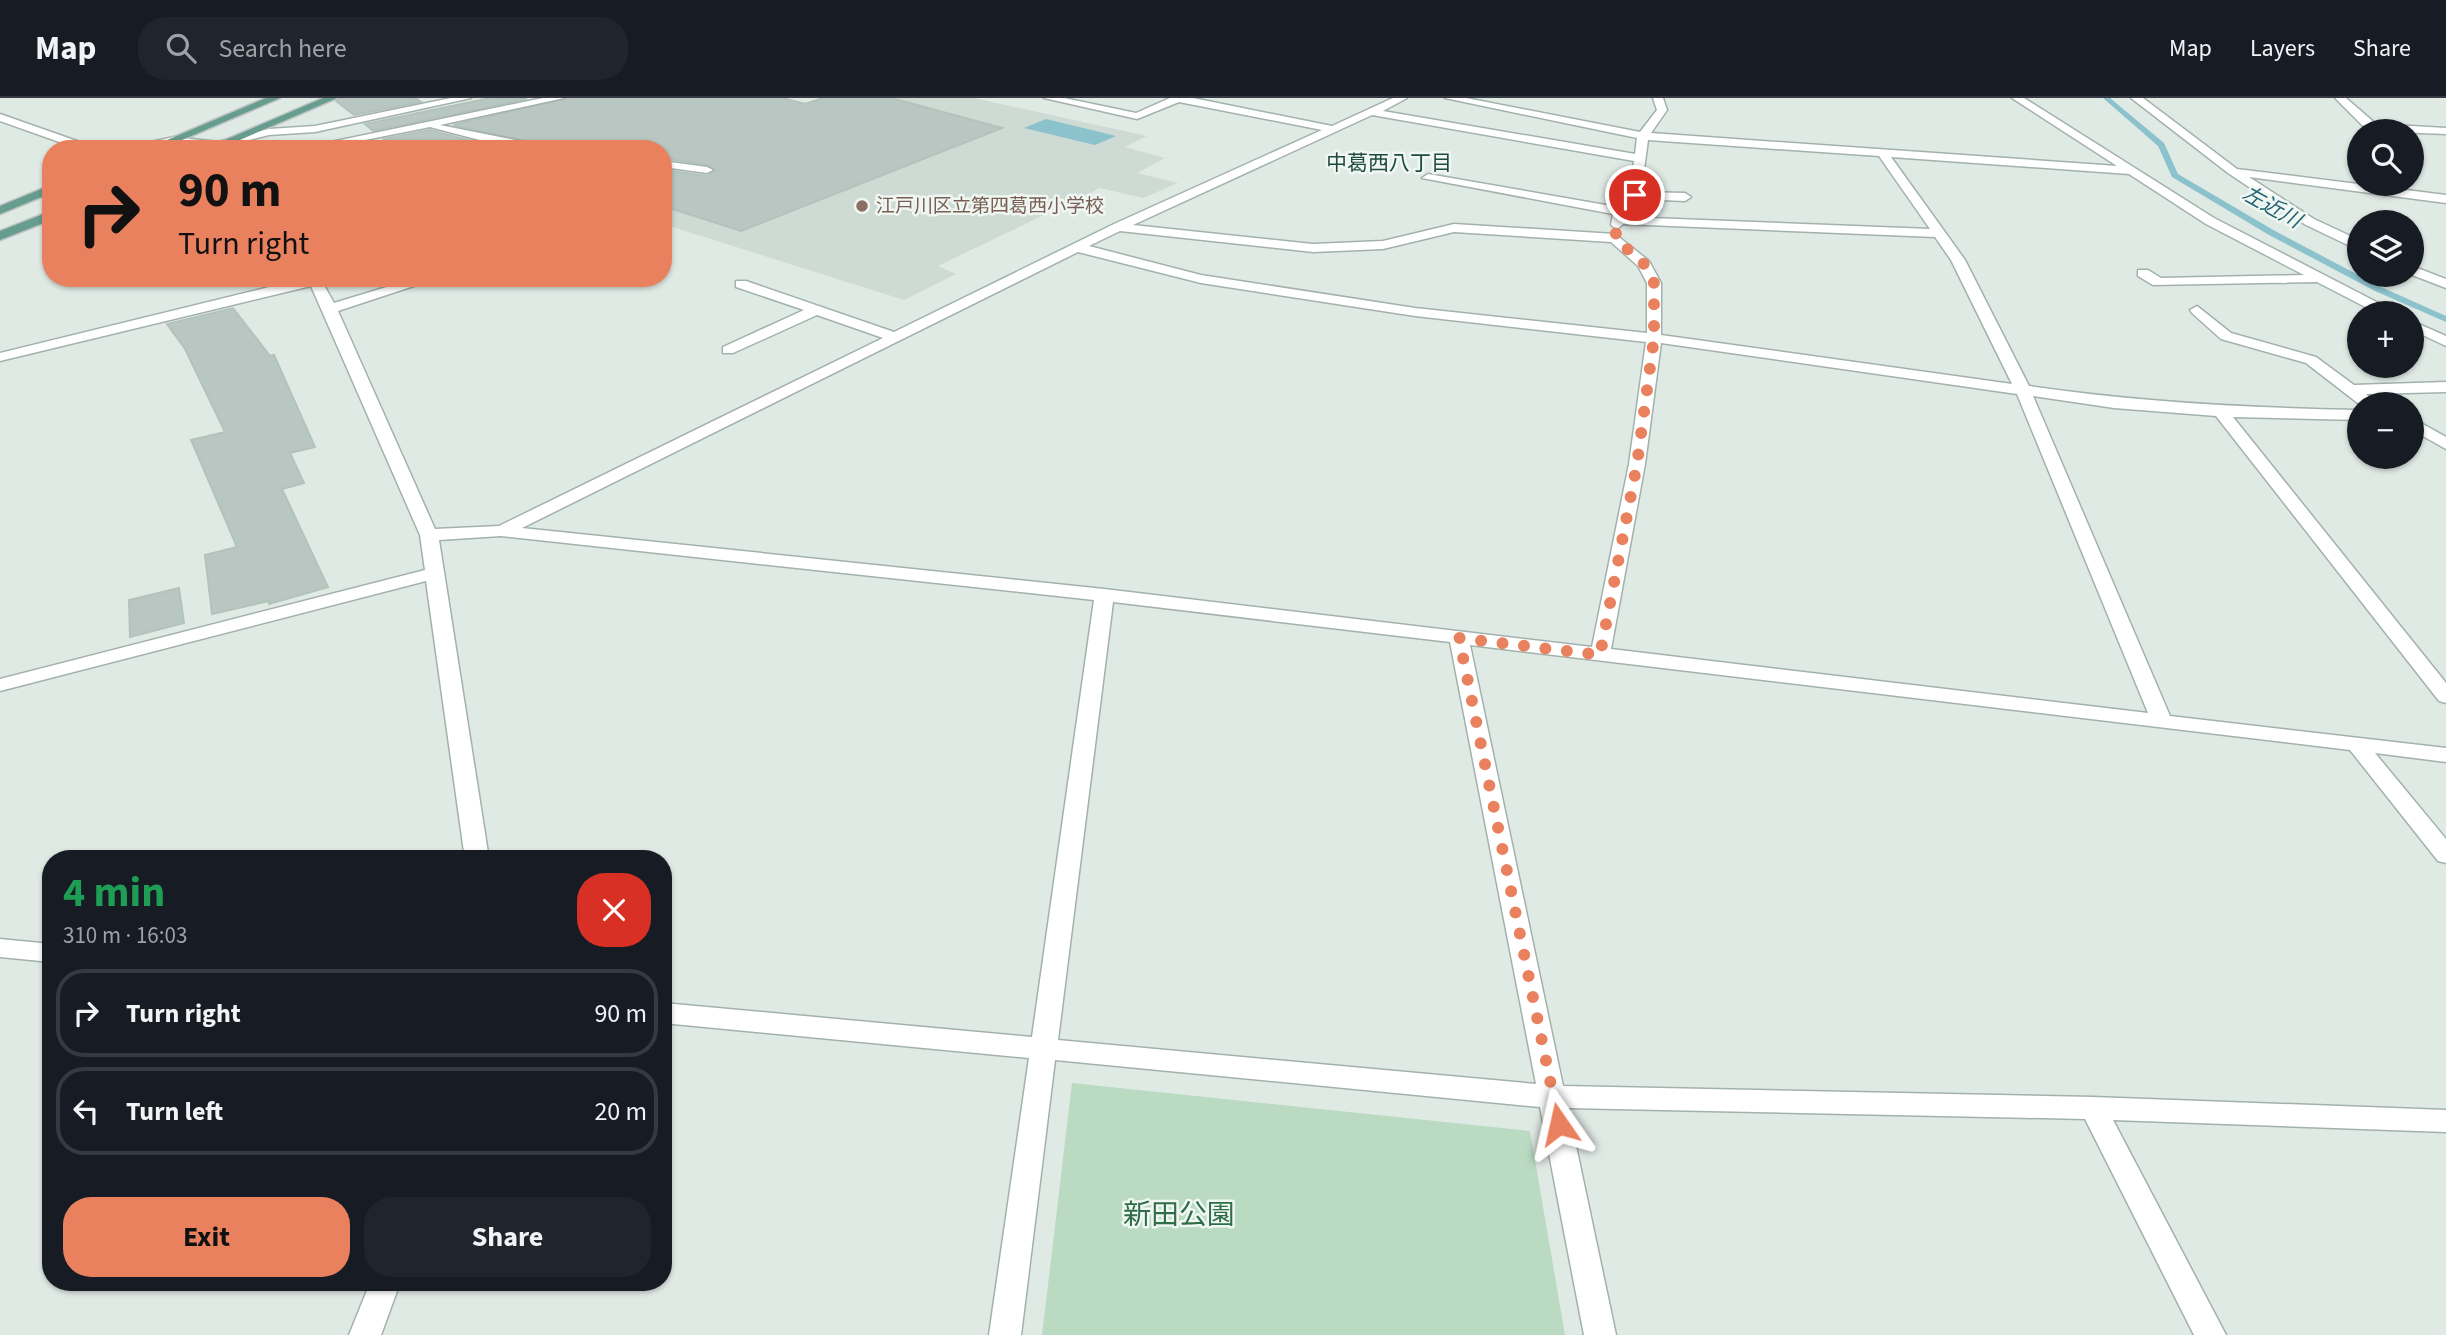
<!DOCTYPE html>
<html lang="en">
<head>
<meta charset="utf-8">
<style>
	body { margin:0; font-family:"Source Sans 3","Noto Sans JP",sans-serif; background:#20242c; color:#f1f3f6; height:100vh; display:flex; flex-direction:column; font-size:26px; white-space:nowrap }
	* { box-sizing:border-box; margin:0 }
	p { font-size:23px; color:#9ea1a6 }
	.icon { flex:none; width:38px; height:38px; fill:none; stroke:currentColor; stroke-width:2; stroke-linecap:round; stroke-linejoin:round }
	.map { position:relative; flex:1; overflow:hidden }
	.sheet { position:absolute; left:42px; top:752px; width:630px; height:441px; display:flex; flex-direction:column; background:#171b24; border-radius:28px; box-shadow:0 2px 5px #0004 }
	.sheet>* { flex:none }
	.guide { position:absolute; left:42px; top:42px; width:630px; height:147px; border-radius:28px; box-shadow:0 2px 5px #0004; background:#e9815e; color:#111; overflow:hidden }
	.tools { position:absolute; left:2347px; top:21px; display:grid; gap:14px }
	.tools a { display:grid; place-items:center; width:77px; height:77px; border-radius:50%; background:#171b24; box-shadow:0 2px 5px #0004; font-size:35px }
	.pin { position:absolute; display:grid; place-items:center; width:60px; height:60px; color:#fff; margin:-30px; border:4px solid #fff; border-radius:50%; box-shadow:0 2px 7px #0007 }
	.me { position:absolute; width:77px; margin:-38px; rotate:349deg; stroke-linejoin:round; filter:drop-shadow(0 0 5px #0008) }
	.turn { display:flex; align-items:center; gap:24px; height:147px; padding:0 21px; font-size:32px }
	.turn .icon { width:91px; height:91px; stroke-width:2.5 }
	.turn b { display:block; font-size:49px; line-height:60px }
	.round { display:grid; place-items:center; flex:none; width:74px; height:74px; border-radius:28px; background:#20242c }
	.overview { display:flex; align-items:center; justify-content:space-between; height:119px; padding:0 21px }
	h1 { font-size:42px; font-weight:700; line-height:52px; color:#1e9e55 }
	.action { display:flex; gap:14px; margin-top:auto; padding:14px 21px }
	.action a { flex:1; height:80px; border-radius:28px; background:#e9815e; color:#111; font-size:28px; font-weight:700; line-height:80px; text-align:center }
	.action a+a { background:#20242c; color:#f1f3f6 }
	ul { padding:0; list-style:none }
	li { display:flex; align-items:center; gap:21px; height:88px; margin:0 14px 10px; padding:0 7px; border:4px solid #363941; border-radius:28px }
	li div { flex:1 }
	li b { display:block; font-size:26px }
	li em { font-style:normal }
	header { display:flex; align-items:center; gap:42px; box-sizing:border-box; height:98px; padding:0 35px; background:#171b24; border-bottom:2px solid #363941 }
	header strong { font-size:33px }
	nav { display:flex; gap:38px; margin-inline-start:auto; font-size:24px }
	.search { width:490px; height:63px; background:#20242c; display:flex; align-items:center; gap:18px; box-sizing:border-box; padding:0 24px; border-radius:28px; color:#9ea1a6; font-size:26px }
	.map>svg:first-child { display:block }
	.built { fill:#cedad4 }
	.green { fill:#badac2 }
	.water { fill:#8bc2cc }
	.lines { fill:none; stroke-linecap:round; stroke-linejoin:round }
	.stream { fill:#8bc2cc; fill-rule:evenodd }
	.building { fill:#b8c7c1; stroke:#b3c3bc; stroke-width:2 }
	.minor-casing { stroke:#a3b1ac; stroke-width:3 }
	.major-casing { stroke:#bdc4c2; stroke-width:3 }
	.minor { fill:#fff; fill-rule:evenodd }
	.major { fill:#679d8f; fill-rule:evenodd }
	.route { stroke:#e9815e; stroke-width:12; stroke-dasharray:0 21.6 }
	.education-dot { fill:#8d6e63; stroke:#f0f7f3; stroke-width:2.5 }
	.labels { text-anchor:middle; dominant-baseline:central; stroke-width:5; stroke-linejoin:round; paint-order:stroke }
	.far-education-label { font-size:19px; fill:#785e54; stroke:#f0f7f3; text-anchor:start }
	.far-neighbourhood-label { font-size:21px; fill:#1f4a3f; stroke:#f0f7f3 }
	.far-water-label { font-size:21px; font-style:italic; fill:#206371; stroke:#f0f7f3 }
	.near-park-label { font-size:28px; fill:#2e6d47; stroke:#f0f7f3 }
</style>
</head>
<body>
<header>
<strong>Map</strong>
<div class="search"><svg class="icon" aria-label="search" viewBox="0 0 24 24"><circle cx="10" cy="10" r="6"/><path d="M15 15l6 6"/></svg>Search here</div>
<nav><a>Map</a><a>Layers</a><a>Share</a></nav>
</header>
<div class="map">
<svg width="2446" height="1237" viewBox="0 0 2446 1237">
	<rect width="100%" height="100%" fill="#e0eae5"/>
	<polygon class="built" points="879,0 974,0 1147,38 1125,49 1165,60 1137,75 1178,85 1143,100 1100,90 938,168 956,176 904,202 663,126 663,88 720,75"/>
	<polygon class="green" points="1072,985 1530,1033 1565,1237 1042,1237"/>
	<polygon class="water" points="1046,21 1116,38 1095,47 1024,30"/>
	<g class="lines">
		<polygon class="stream" points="2103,0 2110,0 2164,45 2178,76 2275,133 2381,189 2446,218 2446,224 2375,193 2269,137 2172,79 2158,48"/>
	</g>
	<g class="building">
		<polygon points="339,0 416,0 421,4 354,17 336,3"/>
		<polygon points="490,0 527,1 373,33 365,26"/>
		<polygon points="567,0 783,0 805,6 823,0 891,0 1002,30 741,133 663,108 663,72 707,78 715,73 708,67 663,60 663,51 563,51 453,27"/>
		<polygon points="430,32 486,47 513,51 397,51 384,41"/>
		<polygon points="233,210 270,258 274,257 315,349 290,355 304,385 282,391 328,489 269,506 269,503 212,516 205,457 237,449 191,342 225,334 185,251 167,226"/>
		<polygon points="179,490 184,525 130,539 129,502"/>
	</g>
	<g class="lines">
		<defs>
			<g id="minor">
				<polygon points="451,0 471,0 315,34 269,37 218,50 174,45 143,51 118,51 174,39 218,44 269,31 315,28"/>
				<polygon points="543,0 564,0 440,27 561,51 531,51 487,44 430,29 320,51 297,51"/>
				<path d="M 1044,0 L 1064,0 L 1136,15 L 1170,0 L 1193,0 L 1332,28 L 1393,0 L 1407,0 L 1383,13 L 1635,56 L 1637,40 L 1445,0 L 1466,0 L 1640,34 L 1657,12 L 1653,0 L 1663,0 L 1667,12 L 1651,35 L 2117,68 L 2012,0 L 2024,0 L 2214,120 L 2392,212 L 2394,215 L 2377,215 L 2317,184 L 2153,187 L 2138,178 L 2138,172 L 2148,172 L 2161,180 L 2304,177 L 2206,126 L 2129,76 L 1891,59 L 1965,162 L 2029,288 C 2139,304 2248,310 2359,312 L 2359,322 L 2233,319 L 2446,585 L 2446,605 L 2439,603 L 2216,318 L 2114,310 L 2033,298 L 2170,618 L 2446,650 L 2446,664 L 2375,655 L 2446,741 L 2446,765 L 2438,763 L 2350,652 L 1470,547 L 1563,988 L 2093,999 L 2446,1012 L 2446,1034 L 2113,1022 L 2226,1237 L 2194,1237 L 2085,1021 L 1568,1010 L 1616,1237 L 1584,1237 L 1540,1009 L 1055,962 L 1021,1237 L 989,1237 L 1029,960 L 663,925 L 663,905 L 1032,939 L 1094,502 L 501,438 L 439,442 L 489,761 L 465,761 L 426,483 L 0,593 L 0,581 L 425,472 L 420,437 L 311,188 L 0,263 L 0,255 L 306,180 L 320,180 L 334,205 L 416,180 L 438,180 L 338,213 L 435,431 L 499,428 L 883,240 L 817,217 L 733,255 L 723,255 L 723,249 L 804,212 L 736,189 L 736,183 L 746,183 L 894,234 L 1114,126 L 1322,32 L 1179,4 L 1137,21 ZM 1372,17 L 1634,63 L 1629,96 L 1617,109 L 1428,76 L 1422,80 L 1613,116 L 1611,127 L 1617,131 L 1623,126 L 1935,139 L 1951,162 L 2012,286 L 1661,237 L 1661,185 L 1649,163 L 1615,136 L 1454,126 L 1383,143 L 1313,146 L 1133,127 ZM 1648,42 L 1879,58 L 1930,131 L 1625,119 L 1638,101 L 1685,103 L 1691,99 L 1685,95 L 1641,94 ZM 1120,133 L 1313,154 L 1383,151 L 1454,134 L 1611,144 L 1638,168 L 1647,185 L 1647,235 L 1415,210 L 1201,177 L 1089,148 ZM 1078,154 L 1201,185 L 1415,218 L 1646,244 L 1629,366 L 1592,549 L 1104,491 L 522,430 ZM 1661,245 L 2017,296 L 2148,615 L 1611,551 L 1645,366 ZM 1113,504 L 1450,544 L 1536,986 L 1058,942 Z"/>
				<polygon points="2131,0 2143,0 2237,71 2446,97 2446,105 2249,79 2314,121 2359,142 2359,151 2354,150 2306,127 2228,75"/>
				<polygon points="2335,0 2346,0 2376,26 2446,30 2446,36 2368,33"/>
				<polygon points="0,16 94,49 95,51 79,51 0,23"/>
				<polygon points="663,63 707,69 713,72 707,75 663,69"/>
				<polygon points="2412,168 2446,181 2446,190 2412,177"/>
				<polygon points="2197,208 2231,235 2316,259 2354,287 2446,284 2446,294 2366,296 2377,306 2359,306 2306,265 2221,241 2192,215 2190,212"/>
				<polygon points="2412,223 2446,238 2446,248 2412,232"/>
				<polygon points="2412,320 2446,339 2446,351 2412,332"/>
				<polygon points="0,841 51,846 51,864 0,859"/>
				<polygon points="370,1185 400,1185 381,1237 349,1237"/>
			</g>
			<g id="major">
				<polygon points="266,0 280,0 161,51 146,51"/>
				<polygon points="323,0 337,0 219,51 204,51"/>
				<polygon points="51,87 51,95 0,116 0,108"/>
				<polygon points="51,113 51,122 0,142 0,133"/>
			</g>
		</defs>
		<use href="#minor" class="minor-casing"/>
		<use href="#major" class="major-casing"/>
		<use href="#minor" class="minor"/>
		<use href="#major" class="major"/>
	</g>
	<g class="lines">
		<polyline class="route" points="1559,1026 1459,540 1600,557 1637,366 1654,240 1654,185 1644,166 1615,140 1620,113 1635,97"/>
	</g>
	<circle class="education-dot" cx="862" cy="108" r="7"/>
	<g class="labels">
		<g class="far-education-label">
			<text x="876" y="108">江戸川区立第四葛西小学校</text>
		</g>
		<g class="far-neighbourhood-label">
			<text x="1389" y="65">中葛西八丁目</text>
		</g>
		<g class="far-water-label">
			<text transform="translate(2272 109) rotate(29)">左近川</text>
		</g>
		<g class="near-park-label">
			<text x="1179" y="1117">新田公園</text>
		</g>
	</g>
</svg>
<div class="tools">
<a><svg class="icon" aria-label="search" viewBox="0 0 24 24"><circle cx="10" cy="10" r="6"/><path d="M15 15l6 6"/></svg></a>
<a><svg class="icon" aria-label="layers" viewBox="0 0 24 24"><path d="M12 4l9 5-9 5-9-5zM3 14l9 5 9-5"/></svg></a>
<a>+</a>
<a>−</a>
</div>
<div class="pin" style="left:1635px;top:97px;background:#d93025"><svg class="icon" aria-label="arrive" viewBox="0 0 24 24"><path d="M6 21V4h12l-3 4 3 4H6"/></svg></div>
<svg class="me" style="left:1559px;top:1026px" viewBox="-20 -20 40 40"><path d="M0-17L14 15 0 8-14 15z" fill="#e9815e" stroke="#fff" stroke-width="4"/></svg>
<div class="guide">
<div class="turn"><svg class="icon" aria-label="right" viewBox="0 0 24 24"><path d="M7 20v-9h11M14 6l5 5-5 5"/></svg><div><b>90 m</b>Turn right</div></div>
</div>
<section class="sheet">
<div class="overview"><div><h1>4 min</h1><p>310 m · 16:03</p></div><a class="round" style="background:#d93025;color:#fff"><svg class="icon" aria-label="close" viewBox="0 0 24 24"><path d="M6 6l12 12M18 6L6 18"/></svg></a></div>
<ul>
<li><svg class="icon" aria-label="right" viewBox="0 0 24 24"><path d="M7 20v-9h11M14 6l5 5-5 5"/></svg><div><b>Turn right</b></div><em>90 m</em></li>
<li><svg class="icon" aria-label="left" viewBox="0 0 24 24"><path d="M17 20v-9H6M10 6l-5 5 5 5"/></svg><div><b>Turn left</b></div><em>20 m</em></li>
</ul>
<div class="action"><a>Exit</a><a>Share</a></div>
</section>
</div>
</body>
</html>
